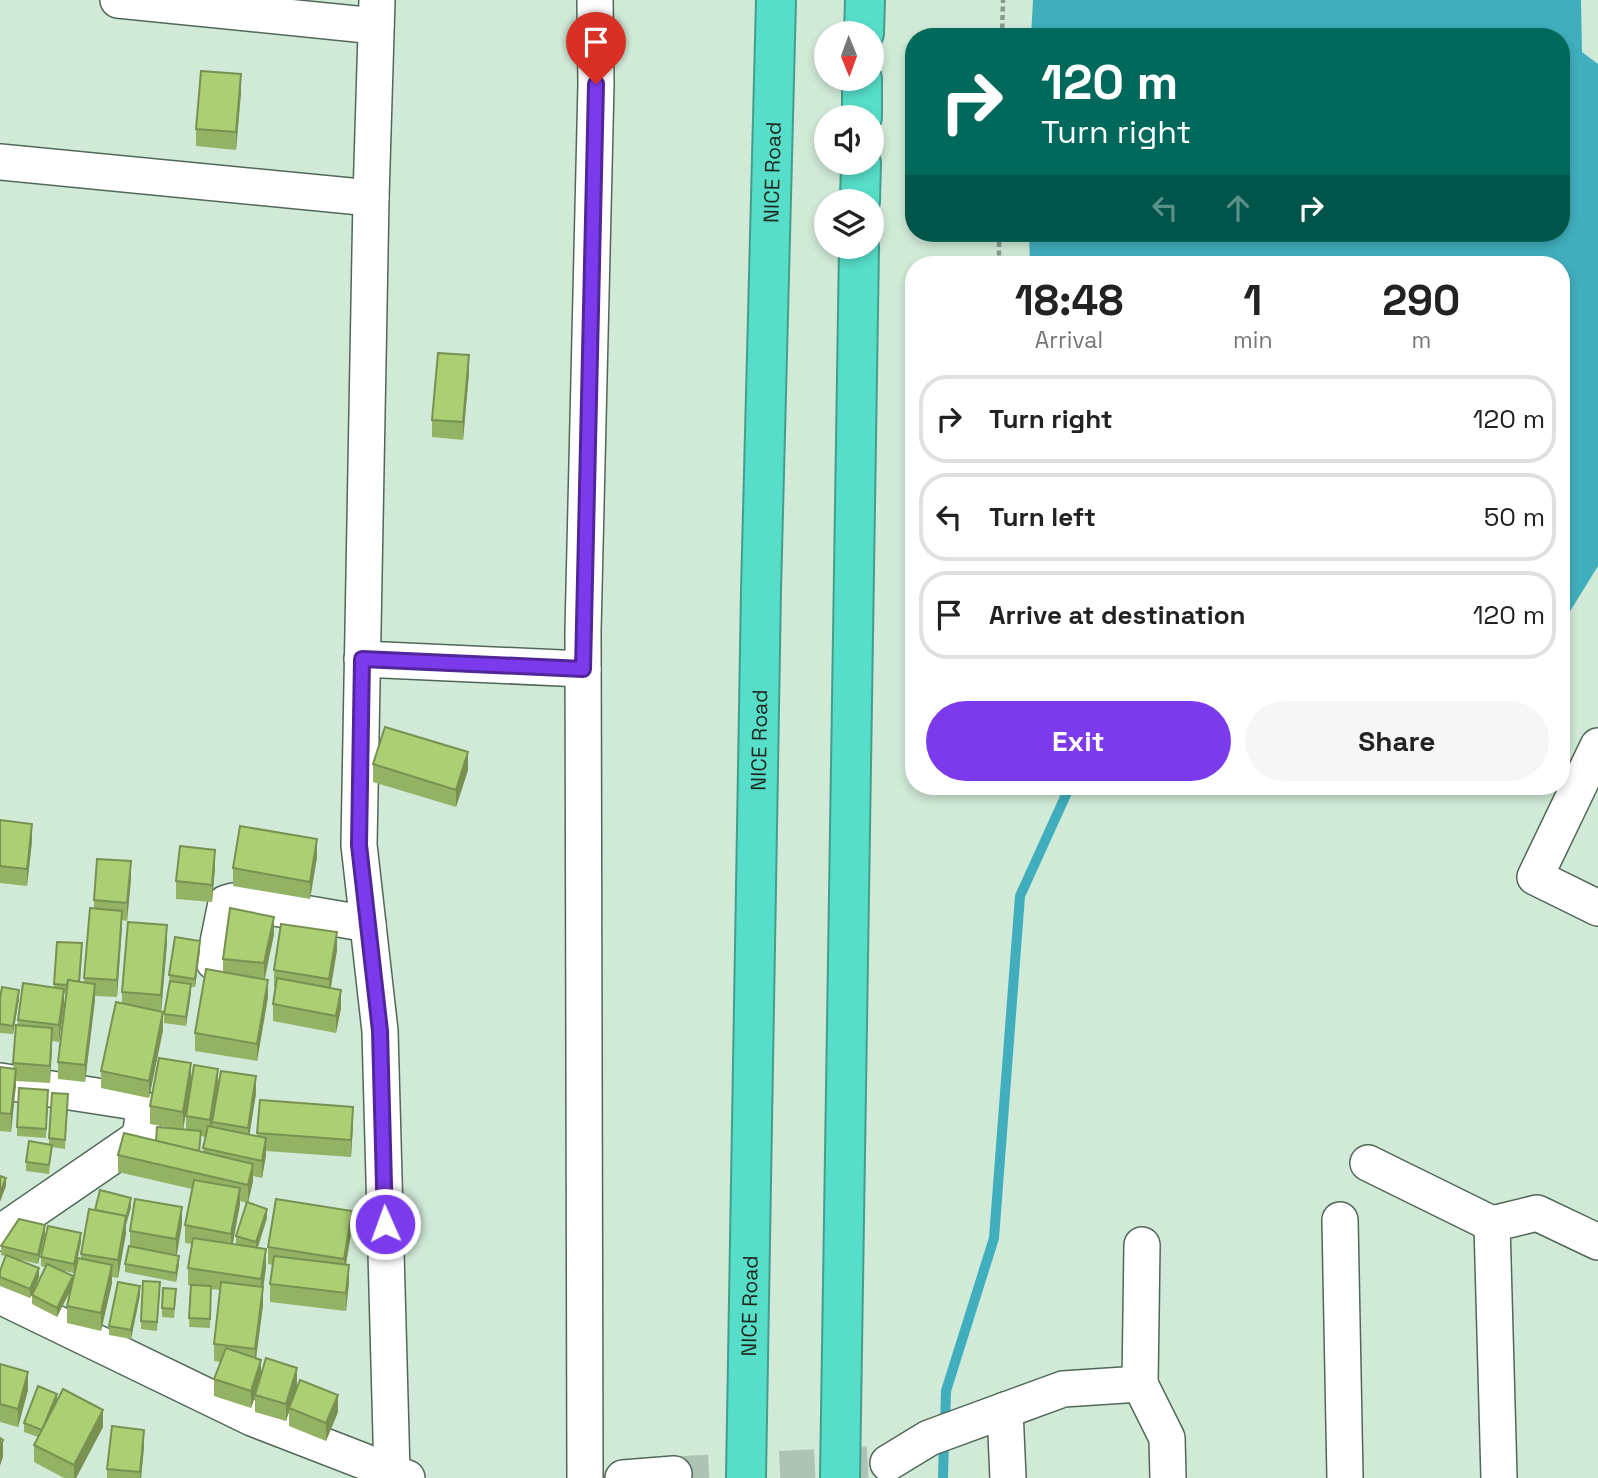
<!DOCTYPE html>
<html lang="en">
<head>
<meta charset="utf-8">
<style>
	body { margin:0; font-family:"Space Grotesk",sans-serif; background:#f6f6f6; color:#222; height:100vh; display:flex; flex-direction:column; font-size:26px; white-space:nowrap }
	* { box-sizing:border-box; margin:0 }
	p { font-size:23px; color:#767676 }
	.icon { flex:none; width:38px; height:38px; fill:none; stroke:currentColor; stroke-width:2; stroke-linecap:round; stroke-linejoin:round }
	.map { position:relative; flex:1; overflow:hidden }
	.side { position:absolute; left:905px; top:256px; width:665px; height:539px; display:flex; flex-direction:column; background:#fff; border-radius:28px; box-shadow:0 4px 10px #0003 }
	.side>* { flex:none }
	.guide { position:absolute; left:905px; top:28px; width:665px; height:214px; border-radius:28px; box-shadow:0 4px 10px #0003; background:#00695c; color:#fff; overflow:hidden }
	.needle { width:46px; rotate:179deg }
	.fabs { position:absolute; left:814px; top:21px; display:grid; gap:14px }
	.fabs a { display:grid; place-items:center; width:70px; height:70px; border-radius:50%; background:#fff; box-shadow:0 4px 10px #0003; font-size:35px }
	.pin { position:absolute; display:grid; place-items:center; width:60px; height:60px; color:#fff; margin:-72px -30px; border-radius:50% 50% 50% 0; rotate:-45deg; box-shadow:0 0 7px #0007 }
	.pin .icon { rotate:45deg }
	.me { position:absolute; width:77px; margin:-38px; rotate:358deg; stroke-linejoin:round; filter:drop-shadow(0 0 5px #0008) }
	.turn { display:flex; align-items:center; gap:24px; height:147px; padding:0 21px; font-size:32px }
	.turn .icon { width:91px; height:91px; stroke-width:2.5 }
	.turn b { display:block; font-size:49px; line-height:60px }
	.lanes { display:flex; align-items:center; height:66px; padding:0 21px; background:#0003; justify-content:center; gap:35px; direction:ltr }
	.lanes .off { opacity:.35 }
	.eta { display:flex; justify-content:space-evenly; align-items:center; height:119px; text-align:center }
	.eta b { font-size:42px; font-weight:600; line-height:49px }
	.cta { display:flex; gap:14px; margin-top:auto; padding:14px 21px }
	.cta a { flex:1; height:80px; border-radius:42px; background:#7c3aed; color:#fff; font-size:28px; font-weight:600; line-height:80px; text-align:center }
	.cta a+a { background:#f6f6f6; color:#222 }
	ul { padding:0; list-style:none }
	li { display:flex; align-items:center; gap:21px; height:88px; margin:0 14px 10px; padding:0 7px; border:4px solid #e0e0e0; border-radius:28px }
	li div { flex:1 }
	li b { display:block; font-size:26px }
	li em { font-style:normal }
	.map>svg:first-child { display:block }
	.water { fill:#40aebd }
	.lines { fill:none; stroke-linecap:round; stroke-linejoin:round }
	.stream { stroke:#40aebd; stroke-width:10 }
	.minor-tunnel { stroke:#adc3b3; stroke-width:35; stroke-dasharray:35 18; stroke-linecap:butt }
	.minor-casing { stroke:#516858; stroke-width:38 }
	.motorway-casing { stroke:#439e8e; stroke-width:42 }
	.path { stroke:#889b8d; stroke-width:4.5; stroke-dasharray:5 3.5; stroke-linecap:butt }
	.minor { stroke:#fff; stroke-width:35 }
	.motorway { stroke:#56dec8; stroke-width:38 }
	.wall { fill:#94b264; fill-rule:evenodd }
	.shaded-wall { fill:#789151 }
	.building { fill:#accf74; stroke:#789151; stroke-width:2 }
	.route-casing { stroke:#51269a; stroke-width:18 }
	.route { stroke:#7c3aed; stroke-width:12 }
	.labels { text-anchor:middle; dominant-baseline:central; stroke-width:5; stroke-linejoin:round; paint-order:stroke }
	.street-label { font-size:21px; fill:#1f2821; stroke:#fff }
</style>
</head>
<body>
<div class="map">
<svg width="1598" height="1478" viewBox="0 0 1598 1478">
	<rect width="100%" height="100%" fill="#d0ead7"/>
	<polygon class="water" points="1033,0 1581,0 1582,52 1598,64 1598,566 1561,626 1561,264 1030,264 1029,233 1561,233 1561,37 1031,37"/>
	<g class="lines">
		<g class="stream">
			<polyline points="945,1425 946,1391 994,1238 1020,896 1070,786"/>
			<polyline points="943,1478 944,1440"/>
		</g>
		<polyline class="minor-tunnel" points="674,1474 888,1463"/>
		<defs>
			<g id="minor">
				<polyline points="118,0 376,26"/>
				<polyline points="377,0 371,198 359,845 380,1031 392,1473"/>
				<polyline points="0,162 371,198"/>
				<polyline points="362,659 583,669"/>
				<polyline points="1598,746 1535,877 1598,908"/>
				<polyline points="214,962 226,903 233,901 368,924"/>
				<path d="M 0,1081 L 135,1102 C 145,1112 144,1127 137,1139 L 0,1233"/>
				<polyline points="1368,1163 1492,1224"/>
				<polyline points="1340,1220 1345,1478"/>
				<polyline points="0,1296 252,1418 407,1478"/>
				<polyline points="1140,1384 1142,1245"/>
				<polyline points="1005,1410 1008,1478"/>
				<polyline points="888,1463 929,1438 1063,1389 1140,1384 1167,1438 1168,1478"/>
				<polyline points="585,1478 583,631 596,84 595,0"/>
				<polyline points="623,1478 674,1474"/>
				<polyline points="1499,1478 1492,1224 1537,1213 1598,1242"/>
			</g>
			<g id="motorway">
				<polyline points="864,33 865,0"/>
				<polyline points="862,117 862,79"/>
				<polyline points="860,201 861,163"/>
				<path id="s1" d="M 746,1478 L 761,591 L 776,0"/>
				<polyline points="840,1478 859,247"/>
			</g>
		</defs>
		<use href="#minor" class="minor-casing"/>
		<use href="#motorway" class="motorway-casing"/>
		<g class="path">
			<polyline points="1002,37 1003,0"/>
			<polyline points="999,264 999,233"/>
		</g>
		<use href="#minor" class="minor"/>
		<use href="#motorway" class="motorway"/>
	</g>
	<g class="wall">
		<polygon points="241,92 236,150 196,146 196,129"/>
		<polygon points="469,373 463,440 432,437 432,420"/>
		<polygon points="373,764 468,770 456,807 373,782"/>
		<polygon points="0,820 32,841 27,886 0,883"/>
		<polygon points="317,857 310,899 233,886 233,868"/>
		<polygon points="215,868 212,902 176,899 176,881"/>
		<polygon points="131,879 127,921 122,920 117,997 95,996 85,1082 58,1079 58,1062 66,993 64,993 59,1042 52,1041 50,1083 16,1081 11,1132 0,1131 0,1067 13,1069 18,1020 54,987 54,984 82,952 80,982 84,982 90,908 94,908 94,900"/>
		<polygon points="274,934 265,979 268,997 257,1061 195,1051 195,1033 223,972 223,959"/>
		<polygon points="167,943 161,1012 163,1030 149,1098 101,1088 101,1071 122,1004 122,992"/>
		<polygon points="200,950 195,987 191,987 186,1026 164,1023 164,1014 170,984 169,975"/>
		<polygon points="337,950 331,988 341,1008 336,1033 273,1021 273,1004 276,987 274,987 274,970"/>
		<polygon points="0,998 19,999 13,1034 0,1033"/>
		<path d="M 191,1080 L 218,1088 L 256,1093 L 249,1135 L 257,1137 L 260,1100 L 353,1124 L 351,1157 L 266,1151 L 262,1178 L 253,1176 L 253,1181 L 248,1203 L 267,1218 L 258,1248 L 266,1267 L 263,1289 L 263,1305 L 256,1358 L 261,1374 L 297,1385 L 292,1401 L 338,1412 L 326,1441 L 289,1426 L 289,1411 L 286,1421 L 255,1412 L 255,1397 L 251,1408 L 214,1396 L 214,1379 L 220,1362 L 214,1361 L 214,1344 L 220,1290 L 211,1289 L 210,1328 L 189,1327 L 191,1286 L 188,1285 L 188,1268 L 192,1244 L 185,1243 L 185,1225 L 192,1189 L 118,1172 L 118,1155 L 156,1141 L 179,1129 L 150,1124 L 150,1106 ZM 191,1085 L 186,1116 L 186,1130 L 183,1130 ZM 201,1136 L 206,1137 L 203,1152 L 200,1151 ZM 240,1201 L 247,1203 L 236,1236 L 236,1244 L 233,1244 Z"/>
		<polygon points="48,1099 46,1138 17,1136 17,1127"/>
		<polygon points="68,1103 65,1149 52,1147 49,1174 26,1171 26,1162 49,1144 49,1138"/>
		<path d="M 131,1207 L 126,1225 L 126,1233 L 118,1278 L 112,1277 L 112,1283 L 101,1331 L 67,1323 L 67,1306 L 71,1289 L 57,1317 L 32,1304 L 32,1295 L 30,1298 L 0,1286 L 0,1271 L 6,1256 L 1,1255 L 1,1246 L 45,1234 L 38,1264 L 10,1257 L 39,1277 L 32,1295 L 45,1267 L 41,1266 L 41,1257 L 81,1242 L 78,1258 L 81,1259 L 81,1254 L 95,1210 ZM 60,1270 L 74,1273 L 73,1280 Z"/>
		<polygon points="182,1224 177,1255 179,1264 176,1282 125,1272 125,1264 130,1246 130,1231"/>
		<polygon points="352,1228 346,1264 349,1282 346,1311 270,1302 270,1284 273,1265 268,1264 268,1247"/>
		<polygon points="160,1291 157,1331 141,1329 141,1321"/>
		<polygon points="140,1295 131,1339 109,1335 109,1326"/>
		<polygon points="176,1298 174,1318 162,1317 162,1308"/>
		<polygon points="0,1364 28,1390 18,1427 0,1422"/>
		<polygon points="57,1402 103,1427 76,1478 64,1478 34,1462 34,1445 38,1437 24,1432 24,1423"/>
		<polygon points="144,1447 141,1478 107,1478 107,1469"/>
	</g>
	<g class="shaded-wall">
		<polygon points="241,74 241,92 236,150 236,132"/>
		<polygon points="469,355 469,373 463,440 463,422"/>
		<polygon points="468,752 468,770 456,807 456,790"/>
		<polygon points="32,824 32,841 27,886 27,869"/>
		<polygon points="317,839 317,857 310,899 310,882"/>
		<polygon points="215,850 215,868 212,902 212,885"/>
		<polygon points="131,861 131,879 127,921 127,903"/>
		<polygon points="122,911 122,928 117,997 117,980"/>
		<polygon points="274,917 274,934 264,980 264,963"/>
		<polygon points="167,925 167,943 161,1013 161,995"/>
		<polygon points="337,932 337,950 329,996 329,979"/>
		<polygon points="200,941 200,950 195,987 195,979"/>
		<polygon points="268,980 268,997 257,1061 257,1044"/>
		<polygon points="95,984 95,1001 85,1082 85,1065"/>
		<polygon points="191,984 191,993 186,1026 186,1017"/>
		<polygon points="64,989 64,1006 59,1042 59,1025"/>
		<polygon points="19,990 19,999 13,1034 13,1026"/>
		<polygon points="341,990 341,1008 336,1033 336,1016"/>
		<polygon points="163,1012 163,1030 149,1098 149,1081"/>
		<polygon points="52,1028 52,1045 50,1083 50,1066"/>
		<polygon points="191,1063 191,1080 183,1130 183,1112"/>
		<polygon points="16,1069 16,1086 11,1132 11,1114"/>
		<polygon points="218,1069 218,1086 210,1137 210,1120"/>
		<polygon points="256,1076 256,1093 248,1145 248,1128"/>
		<polygon points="353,1107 353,1124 351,1157 351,1140"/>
		<polygon points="266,1138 266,1156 262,1178 262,1161"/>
		<polygon points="253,1164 253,1181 248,1203 248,1185"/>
		<polygon points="6,1178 6,1186 0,1202 0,1193"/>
		<polygon points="240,1188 240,1205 231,1252 231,1234"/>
		<polygon points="131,1198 131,1207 126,1225 126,1233 118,1278 118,1260"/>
		<polygon points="182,1207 182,1224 176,1257 176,1239"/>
		<polygon points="267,1209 267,1218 256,1251 256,1242"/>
		<polygon points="352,1211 352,1228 344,1276 344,1259"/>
		<polygon points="45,1225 45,1234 38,1264 38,1255"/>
		<polygon points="81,1233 81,1242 74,1273 74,1264"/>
		<polygon points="266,1249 266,1267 263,1289 263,1305 255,1366 255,1349 261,1296 261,1279"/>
		<polygon points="179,1256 179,1264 176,1282 176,1273"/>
		<polygon points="112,1265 112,1283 101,1331 101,1313"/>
		<polygon points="349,1265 349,1282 346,1311 346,1293"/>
		<polygon points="39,1268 39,1277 30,1298 30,1289"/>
		<polygon points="73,1276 73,1285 57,1317 57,1308"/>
		<polygon points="140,1286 140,1295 131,1339 131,1330"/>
		<polygon points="261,1360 261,1377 251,1408 251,1391"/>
		<polygon points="297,1368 297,1385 286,1421 286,1404"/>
		<polygon points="28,1372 28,1390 18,1427 18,1409"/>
		<polygon points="57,1394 57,1403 42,1430"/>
		<polygon points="338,1395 338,1412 326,1441 326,1423"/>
		<polygon points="103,1410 103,1427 76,1478 74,1478 74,1465"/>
		<polygon points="144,1430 144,1447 141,1478 140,1478"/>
		<polygon points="3,1440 3,1457 0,1466 0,1448"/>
	</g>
	<g class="building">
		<polygon points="201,71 241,74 236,132 196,129"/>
		<polygon points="438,353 469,355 463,422 432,420"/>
		<polygon points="385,727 468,752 456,790 373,764"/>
		<polygon points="0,820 32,824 27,869 0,866"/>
		<polygon points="240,826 317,839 310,882 233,868"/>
		<polygon points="180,846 215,850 212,885 176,881"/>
		<polygon points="97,859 131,861 127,903 94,900"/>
		<polygon points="90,908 122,911 117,980 84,978"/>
		<polygon points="230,908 274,917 264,963 223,959"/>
		<polygon points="128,922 167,925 161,995 122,992"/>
		<polygon points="281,924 337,932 329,979 274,970"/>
		<polygon points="175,937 200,941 195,979 169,975"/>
		<polygon points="57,942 82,943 79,982 68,980 67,985 54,984"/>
		<polygon points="206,969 268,980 257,1044 195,1033"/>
		<polygon points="277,978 341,990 336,1016 273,1004"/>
		<polygon points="68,980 95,984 85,1065 58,1062"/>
		<polygon points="170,981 191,984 186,1017 164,1014"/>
		<polygon points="23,983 64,989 59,1025 18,1020"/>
		<polygon points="2,987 19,990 13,1026 0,1024 0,998"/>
		<polygon points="116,1002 163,1012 149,1081 101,1071"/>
		<polygon points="16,1025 52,1028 50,1066 13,1063"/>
		<polygon points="159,1058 191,1063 183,1112 150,1106"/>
		<polygon points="194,1065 218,1069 210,1120 186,1116"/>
		<polygon points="0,1067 16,1069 11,1114 0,1113"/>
		<polygon points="221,1071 256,1076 248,1128 212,1122"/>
		<polygon points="19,1088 48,1090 46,1129 17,1127"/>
		<polygon points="52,1093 68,1094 65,1140 49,1138"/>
		<polygon points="260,1100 353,1107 351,1140 257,1133"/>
		<polygon points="208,1126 266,1138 262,1161 203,1148"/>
		<polygon points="157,1127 201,1131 199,1151 156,1141"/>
		<polygon points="124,1133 253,1164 248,1185 118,1155"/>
		<polygon points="29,1141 52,1145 49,1165 26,1162"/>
		<polygon points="0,1176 6,1178 0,1193"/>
		<polygon points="194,1180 240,1188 231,1234 185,1225"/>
		<polygon points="100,1190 131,1198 126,1219 126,1216 95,1210"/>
		<polygon points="135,1199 182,1207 176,1239 130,1231"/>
		<polygon points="276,1199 352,1211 344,1259 268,1247"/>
		<polygon points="247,1202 267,1209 256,1242 236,1236"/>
		<polygon points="89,1209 126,1216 118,1260 81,1254"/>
		<polygon points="19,1219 45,1225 38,1255 1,1246"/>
		<polygon points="48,1226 81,1233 74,1264 41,1257"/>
		<polygon points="193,1238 266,1249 261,1279 188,1268"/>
		<polygon points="129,1246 179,1256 176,1273 125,1264"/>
		<polygon points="6,1255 39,1268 30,1289 0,1277 0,1271"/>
		<polygon points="274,1256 349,1265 346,1293 270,1284"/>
		<polygon points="78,1258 112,1265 101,1313 67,1306"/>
		<polygon points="47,1264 73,1276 57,1308 32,1295"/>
		<polygon points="143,1281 160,1282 157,1322 141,1321"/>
		<polygon points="118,1282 140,1286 131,1330 109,1326"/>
		<polygon points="221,1282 263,1287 255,1349 214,1344"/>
		<polygon points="191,1285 211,1286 210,1319 189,1318"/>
		<polygon points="163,1288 176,1289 174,1309 162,1308"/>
		<polygon points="226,1348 261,1360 251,1391 214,1379"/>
		<polygon points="266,1358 297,1368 286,1404 255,1395"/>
		<polygon points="0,1364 28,1372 18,1409 0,1404"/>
		<polygon points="300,1380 338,1395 326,1423 289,1408"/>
		<polygon points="38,1386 57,1394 42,1430 24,1423"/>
		<polygon points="63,1389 103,1410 74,1465 34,1445"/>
		<polygon points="112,1426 144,1430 140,1472 107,1469"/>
		<polygon points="0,1438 3,1440 0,1448"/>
	</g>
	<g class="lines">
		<defs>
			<polyline id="route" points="385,1224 380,1031 359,845 362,659 583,669 596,84"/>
		</defs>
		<use href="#route" class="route-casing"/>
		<use href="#route" class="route"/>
	</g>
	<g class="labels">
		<g class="street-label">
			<text stroke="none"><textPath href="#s1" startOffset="1306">NICE Road</textPath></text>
			<text stroke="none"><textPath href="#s1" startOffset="738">NICE Road</textPath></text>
			<text stroke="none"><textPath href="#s1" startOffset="172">NICE Road</textPath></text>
		</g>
	</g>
</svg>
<div class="fabs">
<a><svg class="needle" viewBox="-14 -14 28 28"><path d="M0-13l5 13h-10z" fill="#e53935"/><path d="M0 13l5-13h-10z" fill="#767676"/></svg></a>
<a><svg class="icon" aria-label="sound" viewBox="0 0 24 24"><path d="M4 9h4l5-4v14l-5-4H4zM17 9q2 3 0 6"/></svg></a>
<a><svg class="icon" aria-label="layers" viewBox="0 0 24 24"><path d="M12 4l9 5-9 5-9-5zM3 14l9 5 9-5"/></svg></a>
</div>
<div class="pin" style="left:596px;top:84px;background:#d93025"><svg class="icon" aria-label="arrive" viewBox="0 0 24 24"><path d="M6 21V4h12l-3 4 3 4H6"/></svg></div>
<svg class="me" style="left:385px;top:1224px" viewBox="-20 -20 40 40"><circle r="17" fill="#7c3aed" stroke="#fff" stroke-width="3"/><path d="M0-11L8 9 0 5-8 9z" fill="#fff"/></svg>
<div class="guide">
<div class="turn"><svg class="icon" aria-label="right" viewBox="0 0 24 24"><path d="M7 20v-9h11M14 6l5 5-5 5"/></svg><div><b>120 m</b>Turn right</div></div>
<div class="lanes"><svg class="icon off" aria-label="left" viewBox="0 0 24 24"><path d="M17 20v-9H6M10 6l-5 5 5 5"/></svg><svg class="icon off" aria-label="ahead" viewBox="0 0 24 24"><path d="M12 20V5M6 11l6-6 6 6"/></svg><svg class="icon" aria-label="right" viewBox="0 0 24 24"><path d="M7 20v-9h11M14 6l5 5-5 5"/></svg></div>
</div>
<section class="side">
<div class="eta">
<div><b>18:48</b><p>Arrival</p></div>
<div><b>1</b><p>min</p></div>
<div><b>290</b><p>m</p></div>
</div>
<ul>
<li><svg class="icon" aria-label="right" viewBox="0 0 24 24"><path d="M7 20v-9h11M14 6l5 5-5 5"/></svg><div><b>Turn right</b></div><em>120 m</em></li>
<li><svg class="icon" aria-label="left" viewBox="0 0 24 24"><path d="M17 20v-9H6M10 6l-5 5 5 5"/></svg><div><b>Turn left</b></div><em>50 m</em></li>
<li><svg class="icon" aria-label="arrive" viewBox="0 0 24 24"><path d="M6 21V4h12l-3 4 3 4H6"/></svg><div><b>Arrive at destination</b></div><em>120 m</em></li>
</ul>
<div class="cta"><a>Exit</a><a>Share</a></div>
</section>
</div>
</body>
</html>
